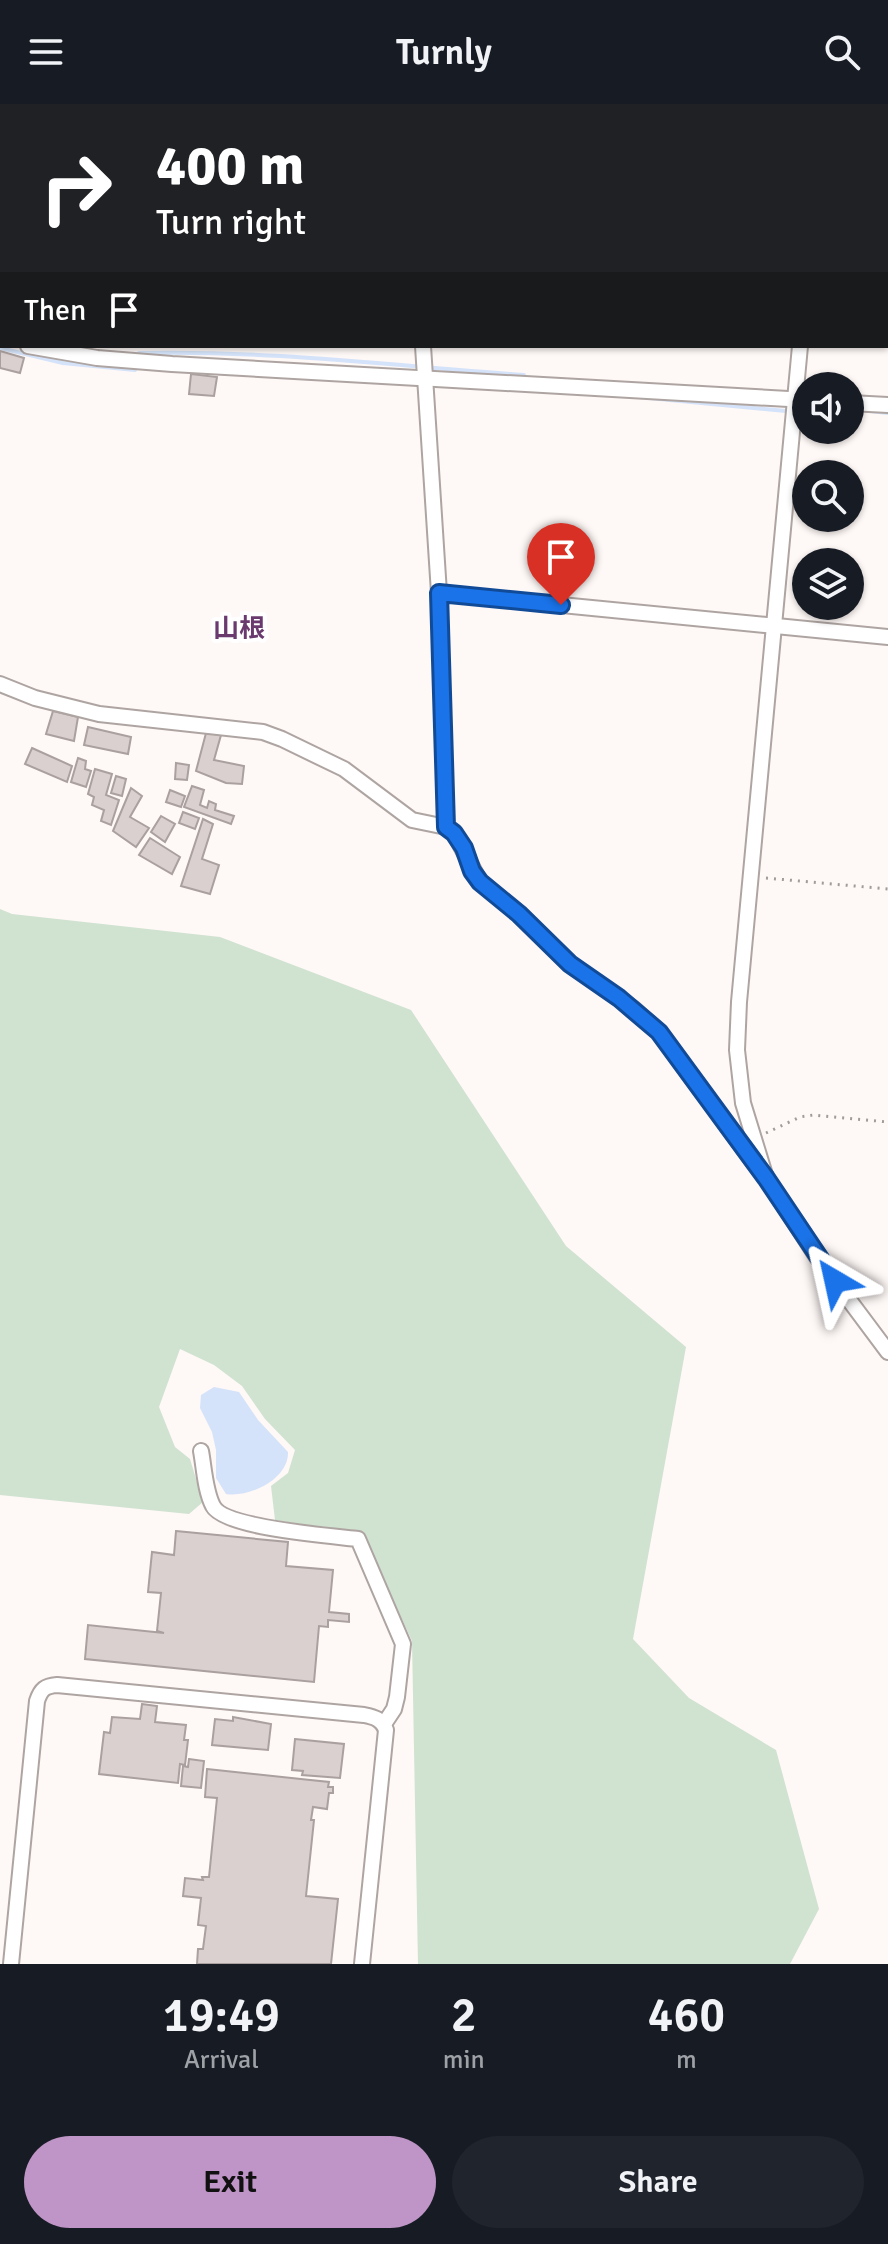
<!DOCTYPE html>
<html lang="en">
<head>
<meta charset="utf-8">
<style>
	body { margin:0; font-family:Signika,"Noto Sans JP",sans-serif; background:#20242c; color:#f1f3f6; height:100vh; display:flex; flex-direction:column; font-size:30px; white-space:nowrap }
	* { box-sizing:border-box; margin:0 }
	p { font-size:26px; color:#9ea1a6 }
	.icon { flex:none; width:44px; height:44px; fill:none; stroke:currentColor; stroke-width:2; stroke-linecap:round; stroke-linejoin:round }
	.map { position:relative; height:1860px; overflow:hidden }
	.panel { display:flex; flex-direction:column; background:#171b24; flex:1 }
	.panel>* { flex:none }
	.banner { position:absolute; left:0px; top:0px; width:888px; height:244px; box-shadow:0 2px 6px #0004; background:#202124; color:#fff; overflow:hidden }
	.buttons { position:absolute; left:792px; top:268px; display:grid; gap:16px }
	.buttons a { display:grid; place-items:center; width:72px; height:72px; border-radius:50%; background:#171b24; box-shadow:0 2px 6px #0004; font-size:40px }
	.pin { position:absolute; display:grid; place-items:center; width:68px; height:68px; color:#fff; margin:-82px -34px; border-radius:50% 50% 50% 0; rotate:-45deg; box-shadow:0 0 8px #0007 }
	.pin .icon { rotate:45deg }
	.me { position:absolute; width:88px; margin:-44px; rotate:324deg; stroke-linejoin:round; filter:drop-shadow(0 0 6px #0008) }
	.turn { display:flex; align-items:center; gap:28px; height:168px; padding:0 24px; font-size:36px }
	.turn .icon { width:104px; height:104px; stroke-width:2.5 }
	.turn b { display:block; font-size:56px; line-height:68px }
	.then { display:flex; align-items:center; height:76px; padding:0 24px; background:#0003; gap:16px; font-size:30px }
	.eta { display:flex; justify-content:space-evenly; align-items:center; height:136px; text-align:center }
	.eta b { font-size:48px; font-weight:600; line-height:56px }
	.button { display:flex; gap:16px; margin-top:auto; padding:16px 24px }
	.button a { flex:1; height:92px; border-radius:48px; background:#bf94c6; color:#111; font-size:32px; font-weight:600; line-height:92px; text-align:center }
	.button a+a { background:#20242c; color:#f1f3f6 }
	header { display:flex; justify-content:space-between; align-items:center; height:104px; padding:0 24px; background:#171b24; font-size:36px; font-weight:600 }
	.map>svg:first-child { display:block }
	.green { fill:#d0e2d0 }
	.water { fill:#d4e3f9 }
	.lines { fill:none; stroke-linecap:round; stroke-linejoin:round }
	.stream { stroke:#d4e3f9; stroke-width:4 }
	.building { fill:#dad0cf; stroke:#aaa09f; stroke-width:2 }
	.minor-casing { stroke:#aea5a2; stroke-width:18 }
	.path { stroke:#a19c9a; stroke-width:3; stroke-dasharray:2 6; stroke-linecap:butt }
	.minor { stroke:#fff; stroke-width:14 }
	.route-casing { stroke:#114b97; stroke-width:20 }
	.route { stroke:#1a73e8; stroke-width:14 }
	.labels { text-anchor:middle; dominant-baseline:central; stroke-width:8; stroke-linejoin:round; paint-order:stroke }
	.neighbourhood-label { font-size:26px; font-weight:bold; fill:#6a3a6e; stroke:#fff }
</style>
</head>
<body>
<header><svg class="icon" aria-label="menu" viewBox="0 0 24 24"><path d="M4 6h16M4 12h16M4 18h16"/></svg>Turnly<svg class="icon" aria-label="search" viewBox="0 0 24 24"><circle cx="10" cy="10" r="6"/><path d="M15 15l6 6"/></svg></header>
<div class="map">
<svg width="888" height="1860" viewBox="0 0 888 1860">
	<rect width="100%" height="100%" fill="#fef8f6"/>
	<polygon class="green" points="0,805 12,810 220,833 411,906 566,1142 686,1243 633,1535 689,1594 776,1646 819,1805 790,1860 418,1860 412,1537 362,1430 275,1416 271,1382 288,1369 295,1346 265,1315 242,1282 214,1261 180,1245 159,1303 175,1343 190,1355 203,1398 189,1410 0,1391"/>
	<path class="water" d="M 214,1283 L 239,1288 L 258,1316 L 288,1348 C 289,1375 249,1394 226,1390 L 216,1374 L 216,1346 L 212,1328 L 200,1304 L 201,1291 Z"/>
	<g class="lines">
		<g class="stream">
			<polyline points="0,244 63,259 135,266 136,264"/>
			<path d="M 139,251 L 139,249 C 268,246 396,262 524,271"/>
			<polyline points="628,292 786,307"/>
			<polyline points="860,306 888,309"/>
			<polyline points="797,308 802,309 806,304"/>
		</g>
	</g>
	<g class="building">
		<polygon points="0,247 24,254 20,269 0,264"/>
		<polygon points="191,270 217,273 214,292 189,290"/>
		<polygon points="53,607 78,613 74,637 46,630"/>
		<polygon points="88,623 131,633 128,650 84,641"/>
		<polygon points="206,629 221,631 214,656 244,662 242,680 226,679 196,667"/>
		<polygon points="32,644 72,662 67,678 25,660"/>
		<polygon points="78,654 86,657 85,665 91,667 86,683 71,678"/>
		<polygon points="176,659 189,661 187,676 175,675"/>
		<polygon points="95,665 112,670 106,691 119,696 111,721 101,717 104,706 92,701 94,693 88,690"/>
		<polygon points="116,672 126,675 122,692 111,689"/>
		<polygon points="192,682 204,686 200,701 207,704 209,697 216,700 215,706 234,712 231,720 184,703"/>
		<polygon points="131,684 142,692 130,713 149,724 136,743 113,727"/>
		<polygon points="170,686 185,692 181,703 166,698"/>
		<polygon points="183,708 199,714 195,725 179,719"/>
		<polygon points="161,712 175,720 165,738 151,728"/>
		<polygon points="203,715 213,720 202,755 219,761 210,790 181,782"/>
		<polygon points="150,734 180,753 172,770 139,751"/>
		<polygon points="176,1427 288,1438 286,1462 333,1466 329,1508 349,1510 349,1518 328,1516 328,1523 319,1522 314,1578 85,1555 88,1521 164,1529 157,1527 161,1489 148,1488 152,1448 174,1451"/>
		<polygon points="142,1600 157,1602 155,1618 186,1621 184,1636 188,1636 185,1661 180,1660 178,1679 99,1670 104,1628 110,1629 112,1613 140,1615"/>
		<polygon points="233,1613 271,1620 268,1646 212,1641 215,1615 233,1617"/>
		<polygon points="295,1635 344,1640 340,1674 302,1671 303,1667 292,1666"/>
		<polygon points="189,1655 204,1657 201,1684 181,1682 183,1662 188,1663"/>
		<polygon points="207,1665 329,1678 328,1683 333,1683 333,1689 329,1689 327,1705 313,1703 311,1716 314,1716 306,1792 338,1795 331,1860 197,1860 198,1845 203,1845 206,1822 198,1821 201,1794 183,1792 185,1774 203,1776 202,1773 209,1773 217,1694 205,1693"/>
	</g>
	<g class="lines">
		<defs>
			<g id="minor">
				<polyline points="414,0 414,2"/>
				<polyline points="821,2 821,0"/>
				<polyline points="886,71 888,71"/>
				<polyline points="0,235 2,235"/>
				<polyline points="28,242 97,254 172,260 806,296"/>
				<polyline points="423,242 439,489 446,723"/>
				<polyline points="800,242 739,898 737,946 743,999 766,1074 817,1153 888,1248"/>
				<polyline points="850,299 888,301"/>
				<polyline points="439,489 888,533"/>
				<polyline points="0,580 35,594 99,610 263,628 282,635 344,665 412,716 446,723 454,729 480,778 519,810 570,860 634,905 659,928 754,1059"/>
				<path d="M 201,1347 C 204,1363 205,1387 213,1402 C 224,1424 332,1432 358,1435 L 403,1540 L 397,1593 L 394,1605 L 384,1620"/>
				<path d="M 11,1860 L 37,1597 C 41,1585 45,1582 57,1581 L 364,1611 C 374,1613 382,1615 386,1626 L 362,1860"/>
			</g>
		</defs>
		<use href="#minor" class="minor-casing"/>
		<g class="path">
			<polyline points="766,774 888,785"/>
			<polyline points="766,1029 800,1013 813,1011 888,1018"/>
		</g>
		<use href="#minor" class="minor"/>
	</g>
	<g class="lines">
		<defs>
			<polyline id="route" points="561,501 439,489 446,723 454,729 464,744 472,767 480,778 519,810 570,860 619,894 659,928 766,1074 835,1177"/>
		</defs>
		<use href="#route" class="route-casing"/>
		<use href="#route" class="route"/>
	</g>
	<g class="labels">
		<g class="neighbourhood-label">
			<text x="239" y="525">山根</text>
		</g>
	</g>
</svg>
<div class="buttons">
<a><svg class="icon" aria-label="sound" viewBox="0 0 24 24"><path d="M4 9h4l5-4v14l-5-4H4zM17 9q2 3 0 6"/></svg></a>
<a><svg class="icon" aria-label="search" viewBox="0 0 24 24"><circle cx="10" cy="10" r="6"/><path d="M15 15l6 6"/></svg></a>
<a><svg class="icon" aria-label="layers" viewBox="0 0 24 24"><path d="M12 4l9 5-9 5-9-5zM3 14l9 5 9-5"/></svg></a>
</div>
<div class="pin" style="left:561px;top:501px;background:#d93025"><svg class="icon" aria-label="arrive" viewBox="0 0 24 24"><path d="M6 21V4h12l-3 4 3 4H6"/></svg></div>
<svg class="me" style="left:835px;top:1177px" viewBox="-20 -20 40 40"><path d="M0-17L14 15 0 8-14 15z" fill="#1a73e8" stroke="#fff" stroke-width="4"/></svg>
<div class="banner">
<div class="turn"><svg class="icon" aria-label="right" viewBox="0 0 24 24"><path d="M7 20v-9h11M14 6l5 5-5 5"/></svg><div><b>400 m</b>Turn right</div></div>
<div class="then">Then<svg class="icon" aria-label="arrive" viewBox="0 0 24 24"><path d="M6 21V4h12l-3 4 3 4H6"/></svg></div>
</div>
</div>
<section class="panel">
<div class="eta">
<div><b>19:49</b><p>Arrival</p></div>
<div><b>2</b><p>min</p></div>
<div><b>460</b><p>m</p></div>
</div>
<div class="button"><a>Exit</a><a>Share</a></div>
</section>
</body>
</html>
